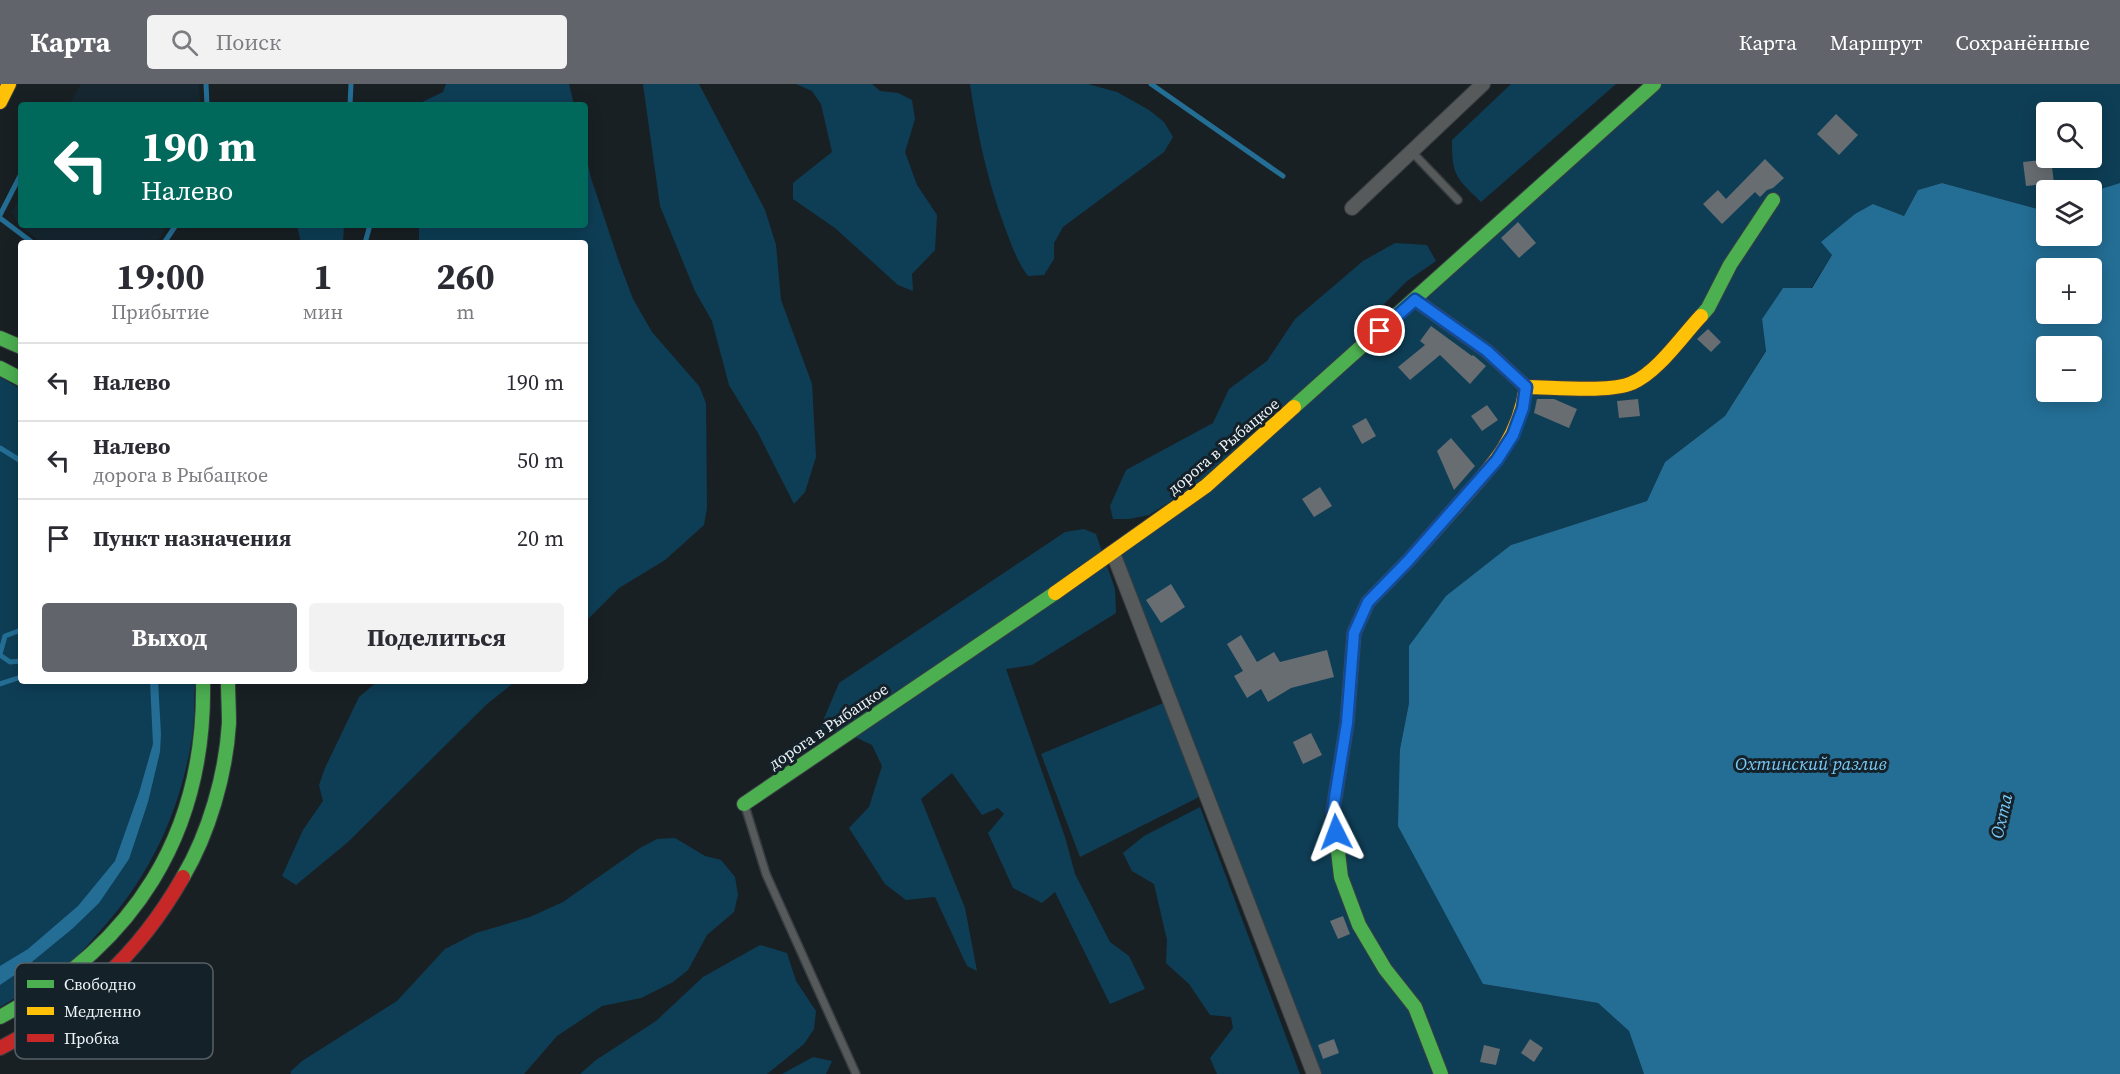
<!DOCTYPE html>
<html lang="ru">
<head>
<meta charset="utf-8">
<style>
	body { margin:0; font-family:"Source Serif 4",serif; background:#f2f2f3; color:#2b2b33; height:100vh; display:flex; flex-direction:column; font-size:22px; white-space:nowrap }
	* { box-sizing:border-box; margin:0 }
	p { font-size:20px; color:#7c7c81 }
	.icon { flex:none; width:33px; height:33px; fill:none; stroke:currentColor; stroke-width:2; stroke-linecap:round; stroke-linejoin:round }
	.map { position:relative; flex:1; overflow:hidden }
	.sheet { position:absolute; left:18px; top:156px; width:570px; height:444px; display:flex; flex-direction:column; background:#fff; border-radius:6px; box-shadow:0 3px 15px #0003 }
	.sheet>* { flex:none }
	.top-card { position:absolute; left:18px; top:18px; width:570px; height:126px; border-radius:6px; box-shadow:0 3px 15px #0003; background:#00695c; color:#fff; overflow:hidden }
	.buttons { position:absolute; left:2036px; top:18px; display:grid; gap:12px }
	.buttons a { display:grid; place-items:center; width:66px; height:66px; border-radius:6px; background:#fff; box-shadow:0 3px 15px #0003; font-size:30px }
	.pin { position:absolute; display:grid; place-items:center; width:51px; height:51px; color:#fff; margin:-26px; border:3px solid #fff; border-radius:50%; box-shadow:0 2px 6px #0007 }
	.me { position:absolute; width:66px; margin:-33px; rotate:357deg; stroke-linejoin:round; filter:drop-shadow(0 0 4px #0008) }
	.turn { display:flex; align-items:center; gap:21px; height:126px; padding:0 24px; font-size:27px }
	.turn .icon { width:78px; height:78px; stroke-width:2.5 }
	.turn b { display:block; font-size:42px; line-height:51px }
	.eta { display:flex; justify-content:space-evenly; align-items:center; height:102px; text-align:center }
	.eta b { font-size:36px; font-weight:700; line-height:42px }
	.button { display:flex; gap:12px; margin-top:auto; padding:12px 24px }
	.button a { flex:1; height:69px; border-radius:6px; background:#61646b; color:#fff; font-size:24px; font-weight:700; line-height:69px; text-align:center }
	.button a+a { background:#f2f2f3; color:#2b2b33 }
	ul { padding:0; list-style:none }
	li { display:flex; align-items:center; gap:18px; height:78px; padding:0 24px; border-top:2px solid #e1e1e2 }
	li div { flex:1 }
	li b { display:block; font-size:22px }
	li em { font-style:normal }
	header { display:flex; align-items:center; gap:36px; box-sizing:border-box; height:84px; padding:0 30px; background:#61646b; color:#fff }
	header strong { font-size:28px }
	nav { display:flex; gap:33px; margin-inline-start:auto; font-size:21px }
	.search { width:420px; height:54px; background:#f2f2f3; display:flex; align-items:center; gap:15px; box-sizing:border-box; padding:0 21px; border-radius:6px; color:#7c7c81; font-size:22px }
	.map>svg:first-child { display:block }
	.built { fill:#162731 }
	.green { fill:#0e3e56; fill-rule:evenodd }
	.water { fill:#246e95; fill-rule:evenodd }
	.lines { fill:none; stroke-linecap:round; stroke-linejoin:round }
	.stream { stroke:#246e95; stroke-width:5 }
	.building { fill:#676d71 }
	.lane-casing { stroke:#383d41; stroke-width:10 }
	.street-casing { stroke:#383d41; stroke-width:16 }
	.fast-casing { stroke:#383d41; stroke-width:16 }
	.slow-casing { stroke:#383d41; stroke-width:16 }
	.jam-casing { stroke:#383d41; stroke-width:16 }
	.lane { stroke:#575a5b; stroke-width:7 }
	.street { stroke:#575a5b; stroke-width:14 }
	.fast { stroke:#4caf50; stroke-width:14 }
	.slow { stroke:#ffc107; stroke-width:14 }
	.jam { stroke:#c62828; stroke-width:14 }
	.route-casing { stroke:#114b97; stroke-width:15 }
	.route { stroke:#1a73e8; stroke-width:10 }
	.labels { text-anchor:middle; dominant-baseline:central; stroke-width:6; stroke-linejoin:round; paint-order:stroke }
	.street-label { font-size:16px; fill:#edf5fa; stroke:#152128 }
	.water-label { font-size:18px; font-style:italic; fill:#79caf9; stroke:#152128 }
	.key { fill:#152128; stroke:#566167; stroke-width:1.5 }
	.key-label { font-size:16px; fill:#edf5fa }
</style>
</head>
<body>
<header>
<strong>Карта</strong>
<div class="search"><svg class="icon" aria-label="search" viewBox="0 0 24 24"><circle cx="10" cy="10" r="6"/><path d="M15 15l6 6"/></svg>Поиск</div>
<nav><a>Карта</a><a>Маршрут</a><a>Сохранённые</a></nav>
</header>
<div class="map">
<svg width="2120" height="990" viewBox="0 0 2120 990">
	<rect width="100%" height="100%" fill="#192024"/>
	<g class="built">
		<polygon points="81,0 199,0 200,21 69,21"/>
		<polygon points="21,112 21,141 168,141 156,159 42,159 19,141 12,128"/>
	</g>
	<g class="green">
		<polygon points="446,0 569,0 574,21 416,21 443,8"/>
		<polygon points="643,0 699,0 765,126 776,161 781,216 812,300 816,373 805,408 794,420 758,349 729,301 712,237 695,207 660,122"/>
		<polygon points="796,0 872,0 880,7 898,9 912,16 915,35 905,68 917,101 937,131 935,166 912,190 913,207 898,201 835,144 793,115 793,99 832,68 821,20 812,7"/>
		<path d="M 970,0 L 1088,0 L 1117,8 L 1149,26 L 1164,38 L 1173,53 L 1164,68 L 1063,143 L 1054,159 L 1054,175 L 1044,191 L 1028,192 C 1016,176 1011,159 1004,141 C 987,95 977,48 970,0 Z"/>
		<path d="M 1511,0 L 1616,0 L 1481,118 C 1456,93 1452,93 1452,56 Z"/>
		<path d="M 1661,0 L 2120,0 L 2120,99 L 2091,108 L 2046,106 L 2046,122 L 2038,125 L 1942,99 L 1918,106 L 1904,132 L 1873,120 L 1832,171 L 1811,204 L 1783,204 L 1762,235 L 1766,266 L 1725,332 L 1665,378 L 1647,417 L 1511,461 L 1409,562 L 1409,619 L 1400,665 L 1483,900 L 1598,919 L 1629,947 L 1644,990 L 1308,990 L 1211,707 L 1080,773 L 1041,670 L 1173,615 L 1122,470 ZM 2046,28 L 2091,28 L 2091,74 L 2046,74 Z"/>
		<polygon points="585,67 591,94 619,178 633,215 652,248 699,302 706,319 707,424 704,441 665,476 619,504 585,538 585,159 419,159 419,141 585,141"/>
		<polygon points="297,141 344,141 343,159 301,159"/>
		<polygon points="1395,159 1427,161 1436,177 1407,197 1377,227 1354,259 1202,397 1149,431 1129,435 1113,435 1110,422 1126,386 1213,339 1229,305 1267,277 1295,235 1363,177"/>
		<path d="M 0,293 L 21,305 L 21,597 L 195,597 C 194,619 195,643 190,665 C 177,735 146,798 98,849 C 90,858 82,868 73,876 C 50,894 25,908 0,923 Z"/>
		<polygon points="1084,445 1096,450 1115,505 1116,529 1032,581 1006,585 1065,753 1075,790 1110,858 1129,872 1145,905 1110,920 1055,808 1042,819 1013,804 988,749 1004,730 998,724 982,731 952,689 921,715 965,824 977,887 967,882 935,813 906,816 885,800 849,744 869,723 882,682 872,661 857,654 820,644 839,599 1065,448"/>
		<polygon points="378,597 516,597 487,620 348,758 296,801 282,792 303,746 323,717 319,701 325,684 359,613"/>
		<polygon points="1200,723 1300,990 1217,990 1210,974 1233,944 1231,933 1210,931 1189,900 1166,879 1167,856 1154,800 1132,787 1123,769 1144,752"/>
		<polygon points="675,754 705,772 721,776 735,793 738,811 734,828 707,851 688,886 673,898 641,914 602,922 557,952 524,990 291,990 290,988 302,977 397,917 445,865 476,849 530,833 563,818 640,764 657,755"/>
		<polygon points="760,861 787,869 796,897 816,927 814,945 804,960 767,990 580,990 596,976 656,937 703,893"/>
		<polygon points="813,973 832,977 826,990 782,990"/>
	</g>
	<g class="water">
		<path d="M 1942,99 L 2038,125 L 2046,122 L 2046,152 L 2091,152 L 2091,108 L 2120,99 L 2120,990 L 1644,990 L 1629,947 L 1598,919 L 1483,900 L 1398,742 L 1400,665 L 1409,619 L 1409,562 L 1446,512 L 1511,461 L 1647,417 L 1665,378 L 1725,332 L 1766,267 L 1762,235 L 1783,204 L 1812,204 L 1832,171 L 1821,158 L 1855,130 L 1873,120 L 1904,132 L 1918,106 ZM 2046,184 L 2091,184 L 2091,230 L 2046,230 ZM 2046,262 L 2091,262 L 2091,308 L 2046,308 Z"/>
		<polygon points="150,597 158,597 161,650 160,668 148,718 129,775 99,819 72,845 22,886 0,901 0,882 28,865 78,822 115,777 139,709 153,660"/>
	</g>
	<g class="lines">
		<g class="stream">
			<polyline points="206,0 207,21"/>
			<polyline points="1151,0 1283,92"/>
			<polyline points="350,21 351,0"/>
			<polyline points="0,131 21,90"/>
			<polyline points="0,134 33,159"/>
			<polyline points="164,159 176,141"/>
			<polyline points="365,159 370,141"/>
			<polyline points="0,364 21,377"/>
			<polyline points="0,570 5,552 21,546"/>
			<polyline points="0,571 10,578 21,577"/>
			<polyline points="0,600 21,593"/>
		</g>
	</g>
	<g class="building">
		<polygon points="1836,30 1858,51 1839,71 1817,50"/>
		<polygon points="1765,75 1784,94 1773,104 1767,106 1760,113 1755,108 1722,140 1703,120 1718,106 1726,115"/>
		<polygon points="2051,75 2054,99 2026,102 2023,78"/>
		<polygon points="1518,138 1536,159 1519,174 1501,154"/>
		<polygon points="1431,242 1472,272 1473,271 1486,282 1470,300 1440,271 1410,296 1398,283 1425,261 1420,257"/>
		<polygon points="1708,245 1721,258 1711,268 1697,255"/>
		<polygon points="1537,315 1554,315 1577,325 1569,344 1534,329"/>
		<polygon points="1638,315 1640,332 1619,334 1617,317"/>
		<polygon points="1487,321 1498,336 1482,347 1471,332"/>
		<polygon points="1366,334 1376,352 1362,360 1352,342"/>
		<polygon points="1451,354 1475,382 1454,406 1437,367"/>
		<polygon points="1320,403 1332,422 1314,433 1302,415"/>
		<polygon points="1171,500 1185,523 1161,539 1146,516"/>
		<polygon points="1241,551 1257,578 1274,568 1280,578 1327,566 1334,593 1291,604 1268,618 1261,605 1247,614 1234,592 1243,587 1227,560"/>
		<polygon points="1311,649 1322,671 1303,680 1293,658"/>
		<polygon points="1343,832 1350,850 1338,855 1330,837"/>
		<polygon points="1334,955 1339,969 1323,975 1318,961"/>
		<polygon points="1530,955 1543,964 1534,978 1521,969"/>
		<polygon points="1484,961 1500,965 1496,981 1480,978"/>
	</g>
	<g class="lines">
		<defs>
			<g id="lane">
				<polyline points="1412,68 1458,116"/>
				<polyline points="745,722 766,790 856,990"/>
			</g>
			<g id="street">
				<polyline points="1352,124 1483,0"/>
				<polyline points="1415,216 1487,267 1526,303"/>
				<polyline points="1113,469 1314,990"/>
			</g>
			<g id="fast">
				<polyline points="1701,232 1708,224 1730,181 1773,116"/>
				<polyline points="0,254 21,263"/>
				<polyline points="0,284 21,295"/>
				<polyline points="1294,323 1654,0"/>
				<polyline points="744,720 1055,509"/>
				<path d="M 183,793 C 209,749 226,690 229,639 C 229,625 228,611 228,597"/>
				<path d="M 0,933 C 134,862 206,750 203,597"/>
				<polyline points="1441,990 1415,923 1385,885 1359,841 1341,793 1333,726 1347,639 1354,549 1368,518 1408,477 1455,424"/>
			</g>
			<g id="slow">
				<polyline points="0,18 9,0"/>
				<path d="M 1455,424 C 1490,384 1518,358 1526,303 C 1552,303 1610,309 1632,299 C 1658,288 1682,252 1701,232"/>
				<polyline points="1055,509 1206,402 1294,323"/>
			</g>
			<path id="jam" d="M 0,964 C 81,923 138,872 183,793"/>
		</defs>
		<use href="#lane" class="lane-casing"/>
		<use href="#street" class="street-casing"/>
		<use href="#fast" class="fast-casing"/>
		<use href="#slow" class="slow-casing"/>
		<use href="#jam" class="jam-casing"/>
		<use href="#lane" class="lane"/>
		<use href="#street" class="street"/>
		<use href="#fast" class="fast"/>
		<use href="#slow" class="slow"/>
		<use href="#jam" class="jam"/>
	</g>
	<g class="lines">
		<defs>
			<polyline id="route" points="1336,748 1333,726 1347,639 1354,549 1368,518 1408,477 1497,376 1513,351 1523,324 1526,303 1487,267 1415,216 1380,247"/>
		</defs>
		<use href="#route" class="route-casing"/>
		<use href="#route" class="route"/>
	</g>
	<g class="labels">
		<g class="street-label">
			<text transform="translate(1223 362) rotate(-40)">дорога в Рыбацкое</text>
			<text transform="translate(828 642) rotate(-34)">дорога в Рыбацкое</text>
		</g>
		<g class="water-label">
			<text x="1811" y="679">Охтинский разлив</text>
			<text transform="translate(2001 732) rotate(-77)">Охта</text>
		</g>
	</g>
	<rect x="15" y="879" width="198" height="96" rx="9" class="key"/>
	<rect x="27" y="896" width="27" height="8" fill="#4caf50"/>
	<rect x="27" y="923" width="27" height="8" fill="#ffc107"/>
	<rect x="27" y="950" width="27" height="8" fill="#c62828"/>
	<g class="key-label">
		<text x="64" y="906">Свободно</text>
		<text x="64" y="933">Медленно</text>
		<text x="64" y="960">Пробка</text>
	</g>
</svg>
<div class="buttons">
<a><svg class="icon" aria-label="search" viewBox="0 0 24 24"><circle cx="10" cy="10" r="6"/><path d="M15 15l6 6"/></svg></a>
<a><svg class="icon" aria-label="layers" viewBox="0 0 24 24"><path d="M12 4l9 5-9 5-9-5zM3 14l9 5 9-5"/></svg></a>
<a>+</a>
<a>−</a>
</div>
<div class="pin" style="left:1380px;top:247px;background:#d93025"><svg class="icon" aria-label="arrive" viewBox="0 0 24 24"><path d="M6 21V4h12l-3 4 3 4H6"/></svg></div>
<svg class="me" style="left:1336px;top:748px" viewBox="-20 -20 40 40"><path d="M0-17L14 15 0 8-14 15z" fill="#1a73e8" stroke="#fff" stroke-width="4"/></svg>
<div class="top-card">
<div class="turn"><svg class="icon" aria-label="left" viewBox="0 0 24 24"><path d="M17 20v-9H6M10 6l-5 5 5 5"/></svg><div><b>190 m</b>Налево</div></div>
</div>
<section class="sheet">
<div class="eta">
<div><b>19:00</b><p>Прибытие</p></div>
<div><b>1</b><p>мин</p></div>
<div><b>260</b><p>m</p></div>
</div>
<ul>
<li><svg class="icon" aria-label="left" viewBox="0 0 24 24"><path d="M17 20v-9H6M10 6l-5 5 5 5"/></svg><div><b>Налево</b></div><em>190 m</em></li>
<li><svg class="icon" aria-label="left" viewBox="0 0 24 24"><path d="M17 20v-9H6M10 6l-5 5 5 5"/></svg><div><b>Налево</b><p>дорога в Рыбацкое</p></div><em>50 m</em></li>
<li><svg class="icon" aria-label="arrive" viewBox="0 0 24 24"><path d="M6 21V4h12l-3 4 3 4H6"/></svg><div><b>Пункт назначения</b></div><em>20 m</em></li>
</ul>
<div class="button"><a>Выход</a><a>Поделиться</a></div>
</section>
</div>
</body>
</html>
